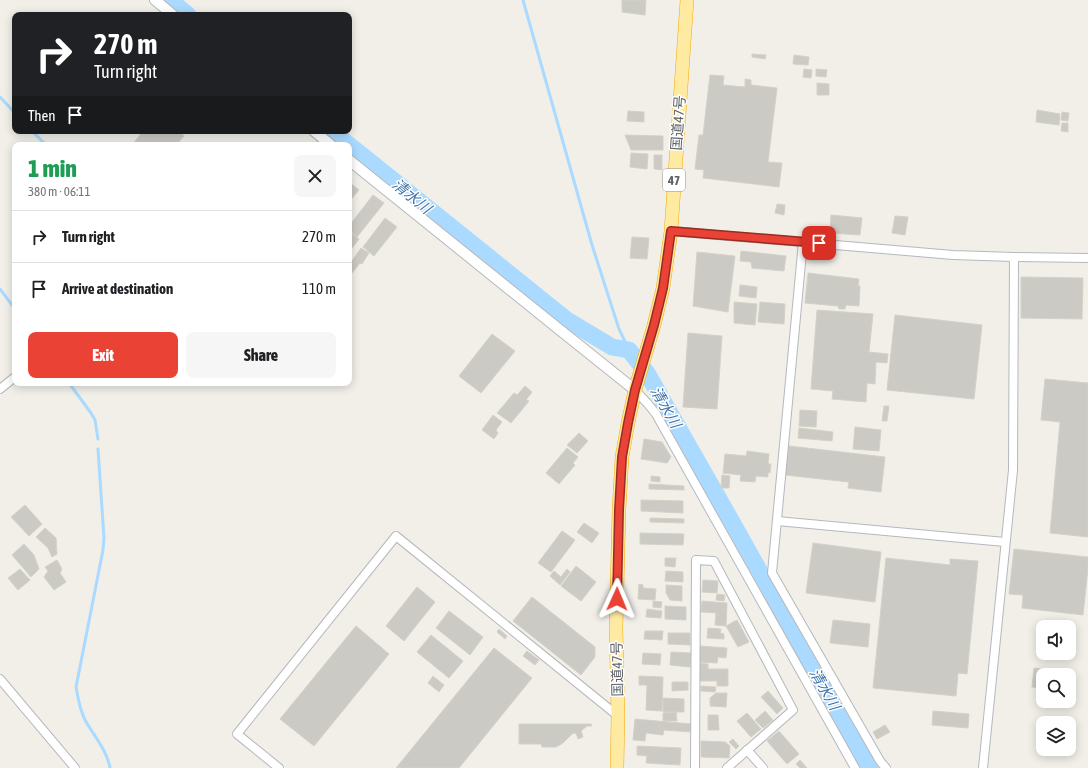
<!DOCTYPE html>
<html lang="en">
<head>
<meta charset="utf-8">
<style>
	body { margin:0; font-family:"Asap Condensed","Noto Sans JP",sans-serif; background:#f6f6f6; color:#202124; height:100vh; display:flex; flex-direction:column; font-size:15px; white-space:nowrap }
	* { box-sizing:border-box; margin:0 }
	p { font-size:13px; color:#757577 }
	.icon { flex:none; width:22px; height:22px; fill:none; stroke:currentColor; stroke-width:2; stroke-linecap:round; stroke-linejoin:round }
	.map { position:relative; flex:1; overflow:hidden }
	.drawer { position:absolute; left:12px; top:142px; width:340px; height:244px; display:flex; flex-direction:column; background:#fff; border-radius:8px; box-shadow:0 2px 10px #0003 }
	.drawer>* { flex:none }
	.hud { position:absolute; left:12px; top:12px; width:340px; height:122px; border-radius:8px; box-shadow:0 2px 10px #0003; background:#202124; color:#fff; overflow:hidden }
	.controls { position:absolute; left:1036px; top:620px; display:grid; gap:8px }
	.controls a { display:grid; place-items:center; width:40px; height:40px; border-radius:8px; background:#fff; box-shadow:0 2px 10px #0003; font-size:20px }
	.pin { position:absolute; display:grid; place-items:center; width:34px; height:34px; color:#fff; margin:-17px; border-radius:8px; box-shadow:0 2px 6px #0006 }
	.me { position:absolute; width:44px; margin:-22px; rotate:1deg; stroke-linejoin:round; filter:drop-shadow(0 0 3px #0008) }
	.turn { display:flex; align-items:center; gap:14px; height:84px; padding:0 16px; font-size:18px }
	.turn .icon { width:52px; height:52px; stroke-width:2.5 }
	.turn b { display:block; font-size:28px; line-height:34px }
	.then { display:flex; align-items:center; height:38px; padding:0 16px; background:#0003; gap:8px; font-size:15px }
	.round { display:grid; place-items:center; flex:none; width:42px; height:42px; border-radius:8px; background:#f6f6f6 }
	.overview { display:flex; align-items:center; justify-content:space-between; height:68px; padding:0 16px }
	h1 { font-size:24px; font-weight:800; line-height:30px; color:#1e9e55 }
	.primary-button { display:flex; gap:8px; margin-top:auto; padding:8px 16px }
	.primary-button a { flex:1; height:46px; border-radius:8px; background:#ea4335; color:#fff; font-size:16px; font-weight:800; line-height:46px; text-align:center }
	.primary-button a+a { background:#f6f6f6; color:#202124 }
	ul { padding:0; list-style:none }
	li { display:flex; align-items:center; gap:12px; height:52px; padding:0 16px; border-top:1px solid #e0e0e0 }
	li div { flex:1 }
	li b { display:block; font-size:15px }
	li em { font-style:normal }
	.map>svg:first-child { display:block }
	.lines { fill:none; stroke-linecap:round; stroke-linejoin:round }
	.stream { stroke:#aadaff; stroke-width:3 }
	.river { stroke:#aadaff; stroke-width:17 }
	.building { fill:#cccac5; stroke:#d6d1c6 }
	.minor-casing { stroke:#b5b8bc; stroke-width:10 }
	.tertiary-casing { stroke:#b5b8bc; stroke-width:12 }
	.trunk-casing { stroke:#f9ab00; stroke-width:14 }
	.minor { stroke:#fff; stroke-width:8 }
	.tertiary { stroke:#fff; stroke-width:10 }
	.trunk { stroke:#feeaa1; stroke-width:13 }
	.route-casing { stroke:#982c22; stroke-width:10 }
	.route { stroke:#ea4335; stroke-width:7 }
	.labels { text-anchor:middle; dominant-baseline:central; stroke-width:3; stroke-linejoin:round; paint-order:stroke }
	.shield { fill:#fff; stroke:#8f9295; stroke-width:1 }
	.shield-label { font-size:13px; font-weight:bold; fill:#5f6368 }
	.street-label { font-size:14px; fill:#5f6368; stroke:#fff }
	.water-label { font-size:15px; font-style:italic; fill:#4174aa; stroke:#fff }
</style>
</head>
<body>
<div class="map">
<svg width="1088" height="768" viewBox="0 0 1088 768">
	<rect width="100%" height="100%" fill="#f1efe8"/>
	<g class="lines">
		<g class="stream">
			<polyline points="523,0 592,245 619,329 629,350"/>
			<polyline points="0,97 15,113"/>
			<polyline points="32,131 46,145"/>
			<polyline points="0,289 15,309"/>
			<polyline points="69,383 91,413 95,420 98,439"/>
			<path d="M 98,449 L 104,538 L 103,550 L 76,687 C 78,699 80,710 85,720 C 94,736 107,750 110,768"/>
		</g>
		<g class="river">
			<polyline points="170,0 188,15"/>
			<polyline points="332,131 567,320 612,347 629,350 647,373 728,515 870,768"/>
		</g>
	</g>
	<g class="building">
		<polygon points="622,0 646,0 645,15 622,12"/>
		<polygon points="752,54 766,55 765,59 752,57"/>
		<polygon points="794,55 809,57 808,65 793,64"/>
		<polygon points="804,69 812,70 811,78 803,77"/>
		<polygon points="816,69 827,70 826,77 816,76"/>
		<polygon points="710,75 724,76 723,85 745,87 745,79 751,80 751,85 777,88 768,162 782,163 779,187 703,178 704,170 695,169 699,135 703,135"/>
		<polygon points="817,83 829,84 829,95 817,95"/>
		<polygon points="1037,110 1060,114 1059,125 1036,122"/>
		<polygon points="628,111 644,112 644,122 627,121"/>
		<polygon points="1062,112 1069,113 1068,121 1061,120"/>
		<polygon points="1062,123 1068,123 1068,132 1061,131"/>
		<polygon points="143,131 185,131 182,134 184,136 176,145 132,145"/>
		<polygon points="625,135 663,136 663,150 631,150"/>
		<polygon points="631,153 648,154 647,169 630,167"/>
		<polygon points="654,155 662,155 662,170 654,169"/>
		<polygon points="349,182 359,190 349,202"/>
		<polygon points="373,195 384,203 357,237 349,230 349,226"/>
		<polygon points="777,204 785,205 784,215 775,213"/>
		<polygon points="831,215 862,218 860,235 830,233"/>
		<polygon points="895,216 908,217 905,235 892,233"/>
		<polygon points="385,218 397,227 374,256 363,247"/>
		<polygon points="349,232 359,239 349,252"/>
		<polygon points="632,237 649,238 647,259 630,258"/>
		<polygon points="361,248 369,253 362,264 360,263 349,277 349,265"/>
		<polygon points="741,251 786,256 784,271 752,268 751,262 740,261"/>
		<polygon points="697,252 735,256 728,312 693,306"/>
		<polygon points="808,273 859,279 858,286 860,286 859,306 846,305 845,309 839,309 838,306 805,303"/>
		<polygon points="1021,277 1083,278 1082,319 1021,318"/>
		<polygon points="740,285 757,287 756,298 739,296"/>
		<polygon points="734,302 757,304 755,325 734,323"/>
		<polygon points="760,302 785,304 784,324 758,322"/>
		<polygon points="817,310 873,314 869,352 888,354 887,363 876,362 875,384 867,383 866,402 832,399 833,391 811,389"/>
		<polygon points="895,315 982,325 974,399 887,390"/>
		<polygon points="688,333 722,336 717,409 683,407"/>
		<polygon points="492,334 515,351 481,393 459,376"/>
		<polygon points="1045,379 1088,383 1088,537 1050,533 1060,422 1041,420"/>
		<polygon points="525,386 532,392 526,400 529,401 511,423 497,413 514,393 517,395"/>
		<polygon points="884,406 889,406 887,421 882,421"/>
		<polygon points="800,410 817,411 816,427 799,426"/>
		<polygon points="493,415 502,422 496,430 498,433 494,439 482,430"/>
		<polygon points="855,427 881,430 879,451 853,449"/>
		<polygon points="799,428 833,432 832,441 798,438"/>
		<polygon points="579,433 588,441 577,453 567,445"/>
		<polygon points="644,439 662,442 671,457 667,463 641,459"/>
		<polygon points="789,446 885,457 881,492 848,488 849,482 785,475"/>
		<polygon points="567,448 578,457 573,463 575,465 559,484 546,473"/>
		<polygon points="747,451 769,454 768,464 771,464 770,473 768,472 768,477 756,476 755,482 740,481 741,475 723,473 725,454 746,456"/>
		<polygon points="722,475 730,476 729,488 721,488"/>
		<polygon points="651,476 660,477 660,482 651,481"/>
		<polygon points="649,484 684,486 684,490 649,489"/>
		<polygon points="641,500 683,501 683,513 641,511"/>
		<polygon points="25,505 42,524 29,536 11,517"/>
		<polygon points="650,518 684,519 684,523 650,522"/>
		<polygon points="584,523 599,533 592,543 577,532"/>
		<polygon points="45,528 56,538 57,554 52,557 48,548 36,537"/>
		<polygon points="562,531 575,540 551,572 538,563"/>
		<polygon points="640,533 684,534 683,545 640,544"/>
		<polygon points="813,543 881,552 875,602 806,593"/>
		<polygon points="24,544 34,555 39,569 31,577 12,555"/>
		<polygon points="1014,549 1088,557 1088,568 1083,615 1022,608 1023,595 1009,594"/>
		<polygon points="665,558 676,558 675,567 665,566"/>
		<polygon points="886,558 950,565 950,559 978,561 967,674 958,673 956,696 873,688"/>
		<polygon points="57,560 62,569 60,573 66,582 54,590 44,577 48,571 45,567"/>
		<polygon points="576,566 596,582 581,601 561,586"/>
		<polygon points="20,569 30,580 18,590 8,578"/>
		<polygon points="567,569 570,572 560,585 550,576 554,571 561,577"/>
		<polygon points="666,571 683,572 683,582 665,581"/>
		<polygon points="703,580 718,581 717,593 702,592"/>
		<polygon points="639,584 643,585 643,588 656,589 655,600 638,599"/>
		<polygon points="666,585 682,586 682,601 670,600 666,593"/>
		<polygon points="417,587 435,602 404,641 386,626"/>
		<polygon points="717,594 725,595 724,601 716,600"/>
		<polygon points="532,597 595,647 595,657 581,675 513,621"/>
		<polygon points="653,601 662,602 661,608 653,607"/>
		<polygon points="702,601 727,603 726,626 715,625 716,613 701,612"/>
		<polygon points="665,606 686,607 686,620 665,619"/>
		<polygon points="647,609 662,611 661,618 646,617"/>
		<polygon points="449,611 483,637 470,655 436,628"/>
		<polygon points="737,620 749,642 738,647 726,626"/>
		<polygon points="833,620 870,624 868,647 830,643"/>
		<polygon points="356,626 389,654 314,746 280,719"/>
		<polygon points="708,628 721,629 720,633 724,634 724,639 707,638"/>
		<polygon points="499,629 507,636 505,639 497,632"/>
		<polygon points="645,631 663,631 662,640 644,639"/>
		<polygon points="668,633 690,633 690,645 668,644"/>
		<polygon points="431,635 463,661 449,678 417,652"/>
		<polygon points="699,646 727,648 726,658 718,657 717,663 698,662"/>
		<polygon points="494,648 532,678 459,768 396,768"/>
		<polygon points="527,651 539,660 535,665 523,656"/>
		<polygon points="671,652 691,653 690,667 670,665"/>
		<polygon points="643,653 661,654 660,665 642,664"/>
		<polygon points="699,663 708,664 708,669 728,669 728,686 717,686 717,681 698,681"/>
		<polygon points="1034,668 1059,671 1059,675 1043,675 1043,688 1032,687"/>
		<polygon points="433,676 444,685 439,692 428,683"/>
		<polygon points="639,676 663,677 662,711 646,710 647,685 639,685"/>
		<polygon points="672,682 688,682 688,690 672,691"/>
		<polygon points="701,686 716,687 715,692 701,691"/>
		<polygon points="768,691 783,708 777,714 761,697"/>
		<polygon points="716,693 727,693 726,707 710,706 710,698"/>
		<polygon points="663,698 684,699 684,712 663,712"/>
		<polygon points="765,711 773,720 763,728 755,720"/>
		<polygon points="933,711 969,714 968,728 932,725"/>
		<polygon points="676,712 677,721 663,721 663,713"/>
		<polygon points="747,713 761,729 751,737 737,721"/>
		<polygon points="708,715 718,715 719,730 708,730"/>
		<polygon points="635,719 691,724 690,732 664,730 663,735 646,733 645,741 633,740"/>
		<polygon points="519,724 591,724 592,726 587,726 581,731 583,737 578,739 576,733 572,734 563,743 556,747 542,747 541,744 519,744"/>
		<polygon points="885,725 890,732 877,739 873,732"/>
		<polygon points="779,731 799,754 787,764 767,741"/>
		<polygon points="733,739 739,746 736,749 729,742"/>
		<polygon points="701,741 725,742 730,746 729,758 701,757"/>
		<polygon points="637,746 681,748 680,765 646,763 647,756 637,755"/>
		<polygon points="800,760 807,768 800,768 796,764"/>
	</g>
	<g class="lines">
		<defs>
			<g id="minor">
				<polyline points="671,231 953,255 1014,257 1013,470 983,768"/>
				<polyline points="803,242 772,573 880,761 886,768"/>
				<polyline points="1014,257 1088,258"/>
				<polyline points="0,389 15,377"/>
				<polyline points="635,390 648,404 656,414 855,768"/>
				<polyline points="777,521 1005,542"/>
				<polyline points="0,679 75,768"/>
				<polyline points="747,750 763,768"/>
				<polyline points="279,768 237,734 396,536 618,716"/>
				<polyline points="695,768 696,560 714,561 793,710 727,768"/>
			</g>
			<g id="tertiary">
				<polyline points="155,0 173,15"/>
				<polyline points="314,131 331,145"/>
				<polyline points="349,160 560,330 635,390"/>
			</g>
			<polyline id="trunk" points="617,768 618,716 616,628 619,510 622,457 628,423 635,390 654,325 663,288 671,231 687,0"/>
		</defs>
		<use href="#minor" class="minor-casing"/>
		<use href="#tertiary" class="tertiary-casing"/>
		<use href="#trunk" class="trunk-casing"/>
		<use href="#minor" class="minor"/>
		<use href="#tertiary" class="tertiary"/>
		<use href="#trunk" class="trunk"/>
	</g>
	<g class="lines">
		<defs>
			<polyline id="route" points="617,599 619,510 622,457 628,423 635,390 654,325 663,288 671,231 819,243"/>
		</defs>
		<use href="#route" class="route-casing"/>
		<use href="#route" class="route"/>
	</g>
	<g class="labels">
		<rect class="shield" x="663" y="169" width="22" height="22" rx="3"/>
		<g class="shield-label">
			<text x="674" y="180">47</text>
		</g>
		<g class="street-label">
			<text transform="translate(678 123) rotate(-86)">国道47号</text>
			<text transform="translate(617 669) rotate(-91)">国道47号</text>
		</g>
		<g class="water-label">
			<text transform="translate(412 196) rotate(39)">清水川</text>
			<text transform="translate(666 407) rotate(60)">清水川</text>
			<text transform="translate(825 689) rotate(60)">清水川</text>
		</g>
	</g>
</svg>
<div class="controls">
<a><svg class="icon" aria-label="sound" viewBox="0 0 24 24"><path d="M4 9h4l5-4v14l-5-4H4zM17 9q2 3 0 6"/></svg></a>
<a><svg class="icon" aria-label="search" viewBox="0 0 24 24"><circle cx="10" cy="10" r="6"/><path d="M15 15l6 6"/></svg></a>
<a><svg class="icon" aria-label="layers" viewBox="0 0 24 24"><path d="M12 4l9 5-9 5-9-5zM3 14l9 5 9-5"/></svg></a>
</div>
<div class="pin" style="left:819px;top:243px;background:#d93025"><svg class="icon" aria-label="arrive" viewBox="0 0 24 24"><path d="M6 21V4h12l-3 4 3 4H6"/></svg></div>
<svg class="me" style="left:617px;top:599px" viewBox="-20 -20 40 40"><path d="M0-17L14 15 0 8-14 15z" fill="#ea4335" stroke="#fff" stroke-width="4"/></svg>
<div class="hud">
<div class="turn"><svg class="icon" aria-label="right" viewBox="0 0 24 24"><path d="M7 20v-9h11M14 6l5 5-5 5"/></svg><div><b>270 m</b>Turn right</div></div>
<div class="then">Then<svg class="icon" aria-label="arrive" viewBox="0 0 24 24"><path d="M6 21V4h12l-3 4 3 4H6"/></svg></div>
</div>
<section class="drawer">
<div class="overview"><div><h1>1 min</h1><p>380 m · 06:11</p></div><a class="round"><svg class="icon" aria-label="close" viewBox="0 0 24 24"><path d="M6 6l12 12M18 6L6 18"/></svg></a></div>
<ul>
<li><svg class="icon" aria-label="right" viewBox="0 0 24 24"><path d="M7 20v-9h11M14 6l5 5-5 5"/></svg><div><b>Turn right</b></div><em>270 m</em></li>
<li><svg class="icon" aria-label="arrive" viewBox="0 0 24 24"><path d="M6 21V4h12l-3 4 3 4H6"/></svg><div><b>Arrive at destination</b></div><em>110 m</em></li>
</ul>
<div class="primary-button"><a>Exit</a><a>Share</a></div>
</section>
</div>
</body>
</html>
